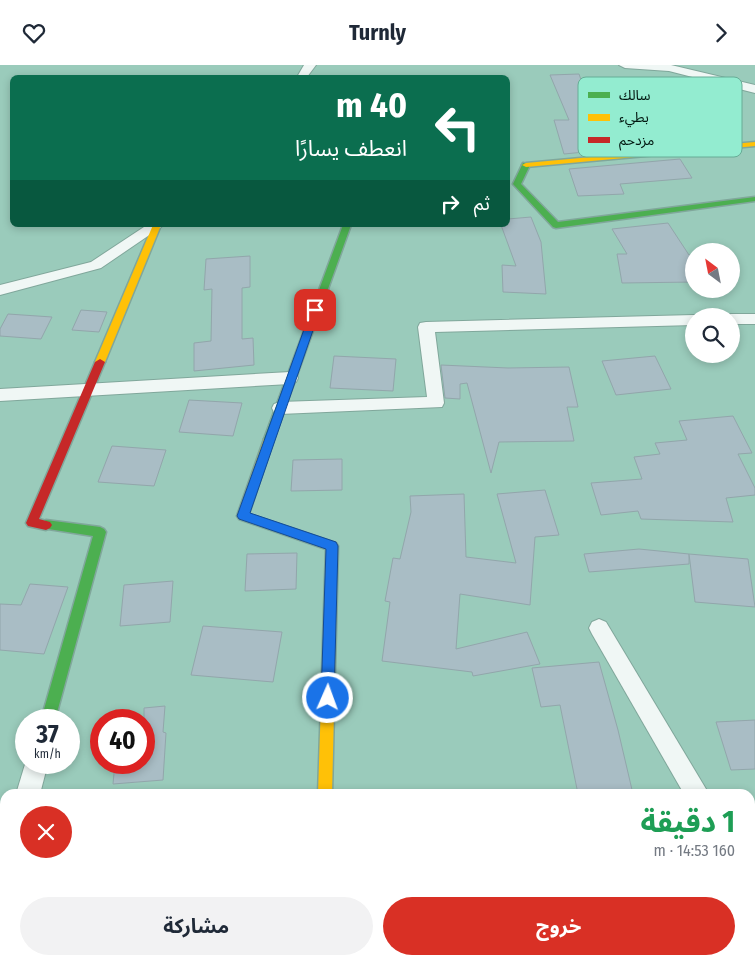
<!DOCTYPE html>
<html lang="ar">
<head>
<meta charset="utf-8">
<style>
	body { margin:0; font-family:"Fira Sans Condensed","Noto Sans Arabic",sans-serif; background:#f2f2f3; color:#1f2937; direction:rtl; height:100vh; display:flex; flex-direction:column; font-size:19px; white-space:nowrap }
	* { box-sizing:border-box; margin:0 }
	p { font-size:16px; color:#747a83 }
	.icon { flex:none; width:28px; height:28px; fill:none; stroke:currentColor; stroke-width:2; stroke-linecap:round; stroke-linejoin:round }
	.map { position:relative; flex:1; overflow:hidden; direction:ltr }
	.details { position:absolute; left:0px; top:724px; width:755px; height:176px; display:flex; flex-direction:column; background:#fff; border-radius:15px 15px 0 0; box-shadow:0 2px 8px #0003; direction:rtl }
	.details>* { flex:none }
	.guide { position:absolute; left:10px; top:10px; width:500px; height:152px; border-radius:8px; box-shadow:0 2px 8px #0003; direction:rtl; background:#0b6e4f; color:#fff; overflow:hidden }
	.needle { width:32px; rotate:328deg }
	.controls { position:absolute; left:685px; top:178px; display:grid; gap:10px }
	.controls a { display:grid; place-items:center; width:55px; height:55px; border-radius:50%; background:#fff; box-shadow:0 2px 8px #0003; font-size:25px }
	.speed { position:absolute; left:15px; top:644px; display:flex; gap:10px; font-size:25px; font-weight:700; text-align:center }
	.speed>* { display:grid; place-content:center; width:65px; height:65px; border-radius:50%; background:#fff; box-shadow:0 2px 8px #0003; line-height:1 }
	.speed small { font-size:12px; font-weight:400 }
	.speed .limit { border:8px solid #d22; background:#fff; color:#111 }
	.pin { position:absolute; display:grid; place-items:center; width:42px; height:42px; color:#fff; margin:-21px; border-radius:10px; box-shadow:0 2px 8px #0006 }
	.me { position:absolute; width:55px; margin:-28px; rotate:2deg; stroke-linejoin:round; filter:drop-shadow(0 0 4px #0008) }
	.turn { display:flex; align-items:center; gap:18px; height:105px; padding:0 20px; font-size:22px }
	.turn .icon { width:65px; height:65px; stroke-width:2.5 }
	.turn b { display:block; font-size:35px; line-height:42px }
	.then { display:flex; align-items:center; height:48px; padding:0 20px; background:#0003; gap:10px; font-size:19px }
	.round { display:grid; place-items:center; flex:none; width:52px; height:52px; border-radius:26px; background:#f2f2f3 }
	.summary { display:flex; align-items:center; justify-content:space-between; height:85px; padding:0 20px }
	h1 { font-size:30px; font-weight:700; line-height:38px; color:#1e9e55 }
	.button { display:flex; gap:10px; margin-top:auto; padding:10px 20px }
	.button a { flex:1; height:58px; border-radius:30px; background:#d93025; color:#fff; font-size:20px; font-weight:700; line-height:58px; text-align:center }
	.button a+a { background:#f2f2f3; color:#1f2937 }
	header { display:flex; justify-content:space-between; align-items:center; height:65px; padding:0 20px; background:#fff; font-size:22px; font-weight:700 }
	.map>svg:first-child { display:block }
	.building { fill:#a9bdc5; stroke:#92a6ab }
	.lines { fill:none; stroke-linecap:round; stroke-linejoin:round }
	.street-casing { stroke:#80a79b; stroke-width:2 }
	.fast-casing { stroke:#80a79b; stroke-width:3 }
	.slow-casing { stroke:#80a79b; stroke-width:3 }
	.jam-casing { stroke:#80a79b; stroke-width:3 }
	.street { fill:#f0f7f5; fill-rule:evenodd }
	.fast { fill:#4caf50; fill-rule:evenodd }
	.slow { fill:#ffc107; fill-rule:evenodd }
	.jam { fill:#c62828; fill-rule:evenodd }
	.route { fill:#1a73e8; stroke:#114b97 }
	.key { fill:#93ecd0; stroke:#67ac96; stroke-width:1 }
	.key-label { font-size:14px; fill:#00160f }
</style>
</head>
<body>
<header><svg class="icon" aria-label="forward" viewBox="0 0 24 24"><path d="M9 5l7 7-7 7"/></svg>Turnly<svg class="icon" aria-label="heart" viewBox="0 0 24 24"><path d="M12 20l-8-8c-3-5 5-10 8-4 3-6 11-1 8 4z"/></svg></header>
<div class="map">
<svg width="755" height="899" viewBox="0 0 755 899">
	<rect width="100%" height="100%" fill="#9acbbb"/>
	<g class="building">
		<polygon points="579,9 605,85 564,89 554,55 569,55 550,10"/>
		<polygon points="680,94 692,113 620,119 624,129 578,131 569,104"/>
		<polygon points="531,152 541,177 546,229 503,227 502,200 516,201 501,160 508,160 508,154"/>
		<polygon points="668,158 689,190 694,190 694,217 622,218 617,189 627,189 612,164"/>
		<polygon points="250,191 250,222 242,223 242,274 253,273 254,300 194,306 194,278 211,276 212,224 204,225 206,194"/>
		<polygon points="81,245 107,247 99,267 72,265"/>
		<polygon points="8,249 52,252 41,274 0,271 0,264"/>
		<polygon points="334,291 396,294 393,326 330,323"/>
		<polygon points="655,291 671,324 616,330 602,296"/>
		<polygon points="441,300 508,303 569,302 578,342 567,342 574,376 499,377 491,408 467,318 460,319 460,334 445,333"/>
		<polygon points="189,335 242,338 233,371 179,367"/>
		<polygon points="733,351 752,388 738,389 755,423 755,430 726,433 733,457 641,454 638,446 601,450 591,418 642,414 634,392 660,389 655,378 687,375 679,356"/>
		<polygon points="112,381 166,385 154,421 98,417"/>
		<polygon points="342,394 342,425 291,426 293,395"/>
		<polygon points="545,425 559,470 535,472 530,540 460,529 456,584 527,567 540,599 473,611 472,607 382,596 390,537 385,536 393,493 400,494 411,447 410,431 464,429 466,492 516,498 497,429"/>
		<polygon points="639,484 689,489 689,499 589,507 584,489"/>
		<polygon points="297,488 296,524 245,526 247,489"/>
		<polygon points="689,489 748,494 755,542 695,537"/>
		<polygon points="173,516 170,557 120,561 124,520"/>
		<polygon points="30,519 68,522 44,589 0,585 0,539 21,540"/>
		<polygon points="203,561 282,567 273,617 191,610"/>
		<polygon points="599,597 618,665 633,729 578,729 560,640 541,642 532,603"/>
		<polygon points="165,641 163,667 166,668 163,715 113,719 115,698 144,698 144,643"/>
		<polygon points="755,655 755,704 731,705 716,657"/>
	</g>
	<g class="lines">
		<defs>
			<g id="street">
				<polygon points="304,0 316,0 307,12 297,12"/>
				<polygon points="619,0 671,0 755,20 755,28 669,6 625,3"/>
				<polygon points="147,160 164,160 101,203 0,230 0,220 91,197"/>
				<polygon points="731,249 755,249 755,259 731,259 731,251 725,251"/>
				<polygon points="694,250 699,251 694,251 694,260 435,267 444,338 442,342 280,349 274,347 272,343 274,339 280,337 427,332 418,262 420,258 426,257"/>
				<polygon points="290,307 296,309 298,313 296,317 290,319 0,336 0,324"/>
				<polygon points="599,554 606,557 709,729 684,729 592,569 589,563 592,557"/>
				<polygon points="26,696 48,698 40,729 16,729"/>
				<polygon points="5,801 5,842 0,845 0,803"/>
				<polygon points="750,806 755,808 755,838 750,836"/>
				<rect x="307" y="895" width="26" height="4"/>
			</g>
			<g id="fast">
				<polygon points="523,98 530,100 521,119 558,157 755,132 755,136 556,163 553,162 513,119"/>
				<polygon points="343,160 351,160 274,374 273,377 265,377 264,374"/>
				<polygon points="46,455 100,462 104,464 106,467 55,655 41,655 93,471 42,463 40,460 42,457"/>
			</g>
			<g id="slow">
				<polygon points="755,77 755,81 526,102 522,100 526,98"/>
				<polygon points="153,160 161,160 105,297 103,299 97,299 95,297"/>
				<polygon points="269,370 274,374 249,449 336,478 338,481 332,729 318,729 326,484 239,454 237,451 264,374"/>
			</g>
			<polygon id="jam" points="100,294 105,297 39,454 50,457 52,460 50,463 46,465 28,461 26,458 95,297"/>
		</defs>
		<use href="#street" class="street-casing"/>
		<use href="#fast" class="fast-casing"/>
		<use href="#slow" class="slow-casing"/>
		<use href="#jam" class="jam-casing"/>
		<use href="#street" class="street"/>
		<use href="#fast" class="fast"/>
		<use href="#slow" class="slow"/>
		<use href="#jam" class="jam"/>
	</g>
	<polygon class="route" points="315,242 320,245 250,448 336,477 338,481 334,633 333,638 328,640 323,638 321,633 326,484 239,454 237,451 311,245"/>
	<rect x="578" y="12" width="164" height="80" rx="8" class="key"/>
	<rect x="588" y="27" width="22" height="6" fill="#4caf50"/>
	<rect x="588" y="49" width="22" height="7" fill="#ffc107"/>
	<rect x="588" y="72" width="22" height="6" fill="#c62828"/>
	<g class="key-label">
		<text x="619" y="35">سالك</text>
		<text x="619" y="57">بطيء</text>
		<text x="619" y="80">مزدحم</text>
	</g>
</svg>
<div class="controls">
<a><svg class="needle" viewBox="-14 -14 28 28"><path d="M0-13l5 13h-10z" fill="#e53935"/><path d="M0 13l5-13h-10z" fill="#747a83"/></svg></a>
<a><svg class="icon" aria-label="search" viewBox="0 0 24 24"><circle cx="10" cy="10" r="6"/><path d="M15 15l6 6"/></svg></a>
</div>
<div class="speed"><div>37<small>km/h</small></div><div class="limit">40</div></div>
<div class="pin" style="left:315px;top:245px;background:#d93025"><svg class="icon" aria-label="arrive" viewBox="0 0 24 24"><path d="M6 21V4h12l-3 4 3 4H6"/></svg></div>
<svg class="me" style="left:328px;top:633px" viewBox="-20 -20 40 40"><circle r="17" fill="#1a73e8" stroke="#fff" stroke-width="3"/><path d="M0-11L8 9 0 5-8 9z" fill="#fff"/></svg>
<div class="guide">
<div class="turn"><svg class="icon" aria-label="left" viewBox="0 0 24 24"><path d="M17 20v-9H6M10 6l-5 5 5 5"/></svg><div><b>40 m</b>انعطف يسارًا</div></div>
<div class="then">ثم<svg class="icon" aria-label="right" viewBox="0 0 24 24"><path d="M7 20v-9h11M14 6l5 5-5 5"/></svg></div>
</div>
<section class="details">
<div class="summary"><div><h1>1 دقيقة</h1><p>160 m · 14:53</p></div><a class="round" style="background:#d93025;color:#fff"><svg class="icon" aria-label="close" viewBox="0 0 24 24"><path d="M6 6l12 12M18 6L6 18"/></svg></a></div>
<div class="button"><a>خروج</a><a>مشاركة</a></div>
</section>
</div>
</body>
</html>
